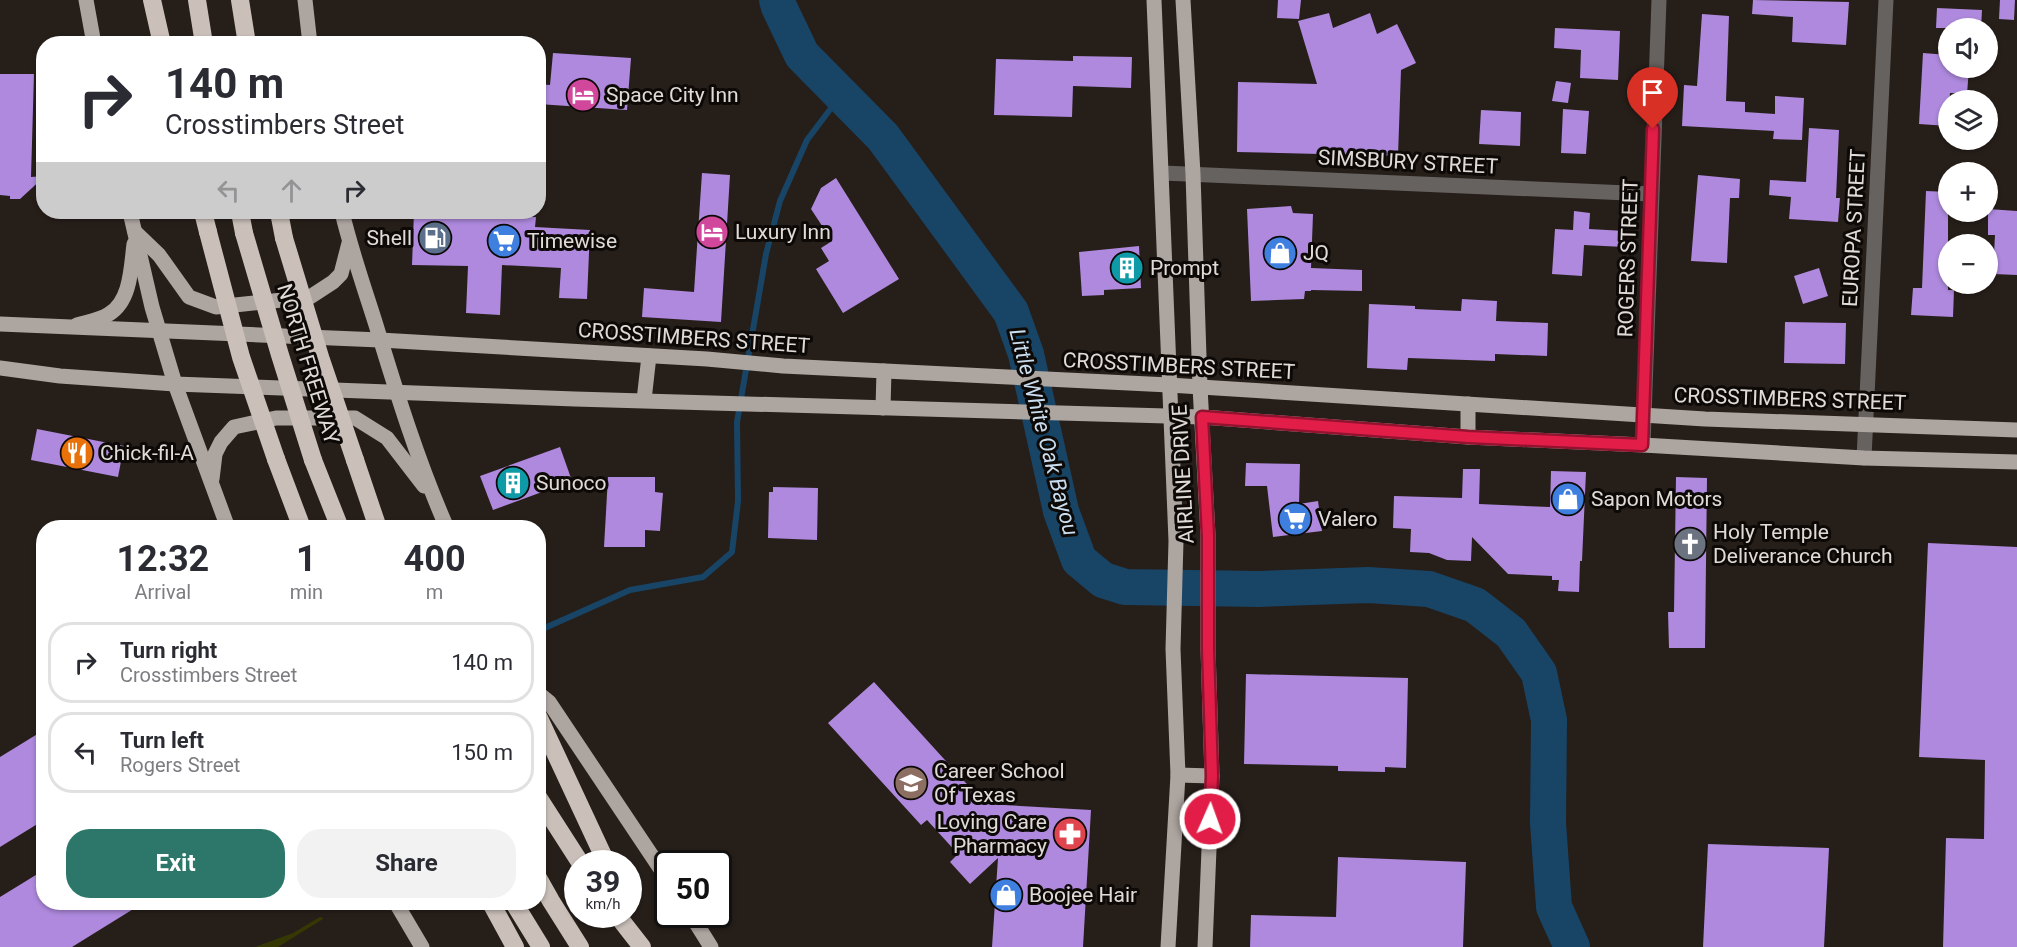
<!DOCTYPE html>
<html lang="en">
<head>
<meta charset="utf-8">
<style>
	body { margin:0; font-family:Roboto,sans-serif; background:#f2f2f3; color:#2b2b33; height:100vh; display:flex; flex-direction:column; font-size:22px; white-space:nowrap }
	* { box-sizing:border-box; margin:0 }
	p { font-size:20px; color:#7c7c81 }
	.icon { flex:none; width:33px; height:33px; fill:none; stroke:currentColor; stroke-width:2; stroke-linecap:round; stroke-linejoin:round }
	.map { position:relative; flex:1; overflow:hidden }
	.side { position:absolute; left:36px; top:520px; width:510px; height:390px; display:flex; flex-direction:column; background:#fff; border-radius:24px; box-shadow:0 2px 4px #0004 }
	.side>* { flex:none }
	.hud { position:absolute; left:36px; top:36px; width:510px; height:183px; border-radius:24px; box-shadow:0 2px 4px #0004; background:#fff; color:#2b2b33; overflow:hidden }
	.tools { position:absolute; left:1938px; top:18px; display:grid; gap:12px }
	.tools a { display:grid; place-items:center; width:60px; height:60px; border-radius:50%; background:#fff; box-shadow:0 2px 4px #0004; font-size:30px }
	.speed { position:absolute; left:564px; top:850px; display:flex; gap:12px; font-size:30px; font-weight:700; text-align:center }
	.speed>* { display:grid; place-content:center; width:78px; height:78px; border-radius:50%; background:#fff; box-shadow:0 2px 4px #0004; line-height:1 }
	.speed small { font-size:15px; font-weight:400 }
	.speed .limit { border:3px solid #111; border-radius:9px; background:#fff; color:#111 }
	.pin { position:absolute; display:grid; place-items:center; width:51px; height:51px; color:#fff; margin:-62px -26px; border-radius:50% 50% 50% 0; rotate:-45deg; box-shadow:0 0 6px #0007 }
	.pin .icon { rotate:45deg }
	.me { position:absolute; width:66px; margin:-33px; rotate:2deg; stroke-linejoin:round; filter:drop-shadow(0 0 4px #0008) }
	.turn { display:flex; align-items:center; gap:21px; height:126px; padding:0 30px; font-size:27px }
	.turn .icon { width:78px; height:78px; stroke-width:2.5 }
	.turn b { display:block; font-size:42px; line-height:51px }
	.lanes { display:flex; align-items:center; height:57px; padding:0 30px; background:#0003; justify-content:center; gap:30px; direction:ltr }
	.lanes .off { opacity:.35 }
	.eta { display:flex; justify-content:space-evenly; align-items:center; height:102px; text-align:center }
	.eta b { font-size:36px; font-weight:700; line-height:42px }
	.button { display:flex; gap:12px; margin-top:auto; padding:12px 30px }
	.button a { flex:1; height:69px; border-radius:24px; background:#2c7769; color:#fff; font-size:24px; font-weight:700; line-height:69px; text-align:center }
	.button a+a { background:#f2f2f3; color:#2b2b33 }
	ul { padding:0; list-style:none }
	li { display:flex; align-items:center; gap:18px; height:81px; margin:0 12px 9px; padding:0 18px; border:3px solid #e1e1e2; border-radius:24px }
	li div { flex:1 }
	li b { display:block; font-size:22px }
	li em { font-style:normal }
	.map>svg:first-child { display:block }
	.green { fill:#353802 }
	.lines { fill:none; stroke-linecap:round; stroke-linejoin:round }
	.stream { stroke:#184466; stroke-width:6 }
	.river { stroke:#184466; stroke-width:36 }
	.building { fill:#ae89dd }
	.minor { stroke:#666260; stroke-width:15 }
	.major { stroke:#ada5a0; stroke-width:15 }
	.highway { stroke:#cabfb9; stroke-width:18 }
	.highway-bridge { stroke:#cabfb9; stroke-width:18 }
	.route-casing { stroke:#92132f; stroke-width:15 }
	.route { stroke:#e11d48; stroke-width:10 }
	.labels { text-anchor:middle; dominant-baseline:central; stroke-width:6; stroke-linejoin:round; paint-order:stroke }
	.poi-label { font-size:21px; fill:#e0dbd7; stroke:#0c0907; text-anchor:start }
	.street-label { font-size:21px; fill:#e0dbd7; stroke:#0c0907 }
	.water-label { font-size:22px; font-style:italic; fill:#caddee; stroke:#0c0907 }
</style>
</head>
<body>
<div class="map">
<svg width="2017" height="947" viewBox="0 0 2017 947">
	<rect width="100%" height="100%" fill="#261e19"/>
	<polygon class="green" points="320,917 323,918 323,919 278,947 255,947 293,933"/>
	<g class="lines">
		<polyline class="stream" points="538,631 630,590 703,577 732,552 738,501 737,422 766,254 780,201 807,140 841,95"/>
		<polyline class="river" points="777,0 779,7 802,55 883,137 1011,312 1026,354 1061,511 1079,560 1103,580 1125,587 1259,589 1368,585 1429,589 1475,605 1511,633 1539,673 1549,720 1548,823 1554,907 1572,947"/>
	</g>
	<g class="building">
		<polygon points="1278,0 1301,0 1299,19 1277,18"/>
		<polygon points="1753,0 1849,2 1846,45 1792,42 1793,17 1752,14"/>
		<polygon points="2000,0 2015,0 2014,20 1999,19"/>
		<polygon points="1937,8 1982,10 1981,28 1936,28"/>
		<polygon points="1329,13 1333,28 1370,13 1377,34 1397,24 1416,63 1401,70 1398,156 1237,152 1238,82 1317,84 1298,21"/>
		<polygon points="1702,14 1729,16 1726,101 1745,102 1745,112 1775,114 1775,96 1804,98 1802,140 1773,139 1774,131 1682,126 1684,85 1697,86"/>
		<polygon points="1555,28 1620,31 1618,80 1580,78 1581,50 1554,48"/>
		<polygon points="553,53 631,58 627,110 538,104 538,84 550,85"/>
		<polygon points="1923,53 1948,55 1948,68 1969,68 1967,94 1950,93 1948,126 1919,124"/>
		<polygon points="1073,56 1132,57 1131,88 1073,86 1072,117 994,115 996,59 1073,61"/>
		<polygon points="0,74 34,74 31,177 44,176 44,177 20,199 10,199 10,196 0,195"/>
		<polygon points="1556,81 1571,83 1568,103 1552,101"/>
		<polygon points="1563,109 1589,111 1586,154 1561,153"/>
		<polygon points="1481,110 1521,112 1520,146 1479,144"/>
		<polygon points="1809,128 1839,130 1836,198 1840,198 1838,222 1789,219 1791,197 1769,195 1770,180 1806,182"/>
		<polygon points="702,173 730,175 721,322 642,317 644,288 694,292"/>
		<polygon points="1698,175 1740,179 1739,198 1730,198 1727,263 1691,261"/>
		<polygon points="836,178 899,279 843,313 816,269 829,261 821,248 832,241 811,209 821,188"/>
		<polygon points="1926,191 1948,192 1948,290 1954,290 1953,317 1911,315 1913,288 1922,288"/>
		<polygon points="1291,206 1293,213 1313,214 1311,268 1362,270 1362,291 1311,290 1311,291 1305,291 1304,299 1251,301 1247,209"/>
		<polygon points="1988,209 2017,211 2017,275 1993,274 1995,235 1988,235"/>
		<polygon points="1574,211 1590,213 1589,229 1625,231 1624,247 1584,245 1582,276 1552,274 1555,229 1573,230"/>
		<polygon points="414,212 496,212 496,216 536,217 535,227 590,230 587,299 559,298 561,268 502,265 500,315 466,313 468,266 412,265"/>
		<polygon points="1139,246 1141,288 1104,290 1104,295 1082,296 1079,252"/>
		<polygon points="1819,268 1828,296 1803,304 1794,276"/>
		<polygon points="1462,299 1497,301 1496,321 1548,323 1547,356 1495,354 1495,361 1408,358 1407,370 1367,368 1369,304 1415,306 1415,309 1461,311"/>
		<polygon points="1785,322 1846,323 1845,364 1784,363"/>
		<polygon points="37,429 124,446 118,477 31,460"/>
		<polygon points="560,447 572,481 493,510 480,476"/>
		<polygon points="1246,463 1300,464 1299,504 1318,501 1322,531 1273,537 1267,486 1245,486"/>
		<polygon points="1463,469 1480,469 1479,504 1550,507 1551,471 1586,472 1582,561 1580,561 1579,592 1558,591 1559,580 1552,580 1552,576 1508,574 1472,537 1471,561 1447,560 1429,553 1410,552 1411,529 1393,528 1394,496 1462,498"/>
		<polygon points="608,477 655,477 655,492 663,493 660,531 645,530 645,547 604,547"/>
		<polygon points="1676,477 1707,478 1705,648 1669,648 1668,612 1674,612"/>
		<polygon points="773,487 818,488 817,540 768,538 769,492 773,492"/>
		<polygon points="1928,543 2017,547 2017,947 1943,947 1946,838 1984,839 1985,760 1919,757"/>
		<polygon points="1246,674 1408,678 1406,768 1385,767 1385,772 1338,771 1338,766 1244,764"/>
		<polygon points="874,682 985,804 1091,810 1083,947 992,947 998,858 970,884 950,862 958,854 927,820 921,825 828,723"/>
		<polygon points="44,730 44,820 0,847 0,757"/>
		<polygon points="1708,844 1829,848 1824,947 1703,947"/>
		<polygon points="1338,857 1466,862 1463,947 1250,947 1251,915 1336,917"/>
		<polygon points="44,870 44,903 143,903 72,947 0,947 0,897"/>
	</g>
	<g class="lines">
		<g class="minor">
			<polyline points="1163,173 1651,194"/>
			<polyline points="1643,445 1659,0"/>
			<polyline points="1864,458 1886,0"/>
		</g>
		<g class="major">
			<polyline points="86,0 94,44"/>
			<polyline points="305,0 310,44"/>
			<polyline points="1154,0 1176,541 1173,649 1178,775 1168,947"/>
			<polyline points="1183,0 1193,174 1200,387 1208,535 1208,649 1212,776 1205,947"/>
			<polyline points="130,212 152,307 175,384 228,528"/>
			<path d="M 342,212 C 351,250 364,287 376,325 C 397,394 418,462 447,528"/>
			<polyline points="135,232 159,255 189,297 216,307 310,297 333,282 341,274 349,243"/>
			<polyline points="0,324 380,340 707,359 783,366 1169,385 1705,419 2017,430"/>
			<path d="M 77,325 C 87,322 100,320 109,314 C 131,301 131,267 134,244"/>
			<polyline points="0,368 60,376 175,384 575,399 1202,417 1468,437 1643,445 1864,458 2017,462"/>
			<polyline points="644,400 649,356"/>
			<polyline points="883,408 884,371"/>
			<polyline points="1468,437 1468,404"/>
			<polyline points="212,479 215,454 221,442 234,427 276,418 355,418 387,438 424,486"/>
			<polyline points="538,693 549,702 668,880"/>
			<polyline points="1178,775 1212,776"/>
			<polyline points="396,903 422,947"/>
			<polyline points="691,915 711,947"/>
		</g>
		<g class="highway">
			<polyline points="152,0 162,44"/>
			<polyline points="197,0 204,44"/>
			<polyline points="240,0 247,44"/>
			<polyline points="203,212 208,232"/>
			<polyline points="240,212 244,233"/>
			<polyline points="279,212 284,238"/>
			<polyline points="276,459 302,528"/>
			<polyline points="313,460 340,528"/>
			<polyline points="355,460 378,528"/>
			<polyline points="538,716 607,864"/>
			<polyline points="538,797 581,864"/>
			<polyline points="538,878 551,901 580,947"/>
			<polyline points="491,903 515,947"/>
			<polyline points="514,903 541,947"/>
			<polyline points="617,915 642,947"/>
		</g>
		<g class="highway-bridge">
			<polyline points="208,232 241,357 276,459"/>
			<polyline points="244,233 280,355 313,460"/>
			<polyline points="284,238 321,360 355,460"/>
		</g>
	</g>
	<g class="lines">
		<defs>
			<polyline id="route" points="1210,819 1212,776 1208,649 1208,536 1202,417 1468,437 1642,445 1653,129"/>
		</defs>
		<use href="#route" class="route-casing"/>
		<use href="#route" class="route"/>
	</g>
	<defs>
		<symbol id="hotel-disc" viewBox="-11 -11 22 22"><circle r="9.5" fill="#d1479c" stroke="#0c0907"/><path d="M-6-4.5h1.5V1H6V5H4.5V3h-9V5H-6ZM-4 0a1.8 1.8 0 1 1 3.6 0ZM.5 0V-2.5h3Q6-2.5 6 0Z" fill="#fff"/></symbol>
		<symbol id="fuel-disc" viewBox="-11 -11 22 22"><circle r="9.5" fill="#5c6f8a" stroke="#0c0907"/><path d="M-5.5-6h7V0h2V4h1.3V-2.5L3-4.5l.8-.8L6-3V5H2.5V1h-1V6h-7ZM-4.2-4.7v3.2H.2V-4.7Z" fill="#fff"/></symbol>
		<symbol id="supermarket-disc" viewBox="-11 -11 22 22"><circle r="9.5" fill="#3f7fe0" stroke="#0c0907"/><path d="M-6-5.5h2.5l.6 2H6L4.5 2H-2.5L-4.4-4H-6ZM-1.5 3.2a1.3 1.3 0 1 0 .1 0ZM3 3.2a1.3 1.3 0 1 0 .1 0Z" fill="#fff"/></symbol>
		<symbol id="shop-disc" viewBox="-11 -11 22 22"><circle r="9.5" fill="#3f7fe0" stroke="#0c0907"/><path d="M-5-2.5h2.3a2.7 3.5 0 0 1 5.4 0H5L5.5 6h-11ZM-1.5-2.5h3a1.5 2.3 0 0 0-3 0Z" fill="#fff"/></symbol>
		<symbol id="building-disc" viewBox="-11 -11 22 22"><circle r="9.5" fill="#0f9aa8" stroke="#0c0907"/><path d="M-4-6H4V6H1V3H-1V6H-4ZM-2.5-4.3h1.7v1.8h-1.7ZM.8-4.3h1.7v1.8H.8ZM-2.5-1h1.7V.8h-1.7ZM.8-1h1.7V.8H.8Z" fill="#fff"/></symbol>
		<symbol id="restaurant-disc" viewBox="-11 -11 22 22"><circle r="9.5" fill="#e8710a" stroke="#0c0907"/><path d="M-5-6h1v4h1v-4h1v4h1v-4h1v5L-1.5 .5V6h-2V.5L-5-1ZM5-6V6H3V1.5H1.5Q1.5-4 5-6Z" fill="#fff"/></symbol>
		<symbol id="church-disc" viewBox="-11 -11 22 22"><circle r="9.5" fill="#6b7280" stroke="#0c0907"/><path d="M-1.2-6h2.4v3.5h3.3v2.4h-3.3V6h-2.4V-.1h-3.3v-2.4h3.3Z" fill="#fff"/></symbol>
		<symbol id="university-disc" viewBox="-11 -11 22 22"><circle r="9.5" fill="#8d6e63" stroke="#0c0907"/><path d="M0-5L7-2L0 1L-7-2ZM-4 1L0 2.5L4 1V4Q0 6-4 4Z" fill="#fff"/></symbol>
		<symbol id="pharmacy-disc" viewBox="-11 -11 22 22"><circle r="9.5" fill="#e0444e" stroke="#0c0907"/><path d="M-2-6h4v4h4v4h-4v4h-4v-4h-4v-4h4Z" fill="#fff"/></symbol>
	</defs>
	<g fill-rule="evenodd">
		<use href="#hotel-disc" x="564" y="76" width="38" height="38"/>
		<use href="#hotel-disc" x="693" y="213" width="38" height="38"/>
		<use href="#fuel-disc" x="416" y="219" width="38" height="38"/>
		<use href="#supermarket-disc" x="485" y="222" width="38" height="38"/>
		<use href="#shop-disc" x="1261" y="234" width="38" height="38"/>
		<use href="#building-disc" x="1108" y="249" width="38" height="38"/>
		<use href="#restaurant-disc" x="58" y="434" width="38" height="38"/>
		<use href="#building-disc" x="494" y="464" width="38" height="38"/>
		<use href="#shop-disc" x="1549" y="480" width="38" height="38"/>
		<use href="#supermarket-disc" x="1276" y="500" width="38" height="38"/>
		<use href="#church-disc" x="1671" y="525" width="38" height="38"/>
		<use href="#university-disc" x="892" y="764" width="38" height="38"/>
		<use href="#pharmacy-disc" x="1051" y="815" width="38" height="38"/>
		<use href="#shop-disc" x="987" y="876" width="38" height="38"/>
	</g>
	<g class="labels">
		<g class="poi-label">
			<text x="606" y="95">Space City Inn</text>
			<text x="735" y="232">Luxury Inn</text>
			<text x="412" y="238" text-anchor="end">Shell</text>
			<text x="527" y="241">Timewise</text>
			<text x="1303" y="253">JQ</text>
			<text x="1150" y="268">Prompt</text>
			<text x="100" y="453">Chick-fil-A</text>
			<text x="536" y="483">Sunoco</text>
			<text x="1591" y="499">Sapon Motors</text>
			<text x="1318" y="519">Valero</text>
			<text x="1713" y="532">Holy Temple<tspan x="1713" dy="24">Deliverance Church</tspan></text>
			<text x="934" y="771">Career School<tspan x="934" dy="24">Of Texas</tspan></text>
			<text x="1047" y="822" text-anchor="end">Loving Care<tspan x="1047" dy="24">Pharmacy</tspan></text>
			<text x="1029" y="895">Boojee Hair</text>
		</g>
		<g class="street-label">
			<text transform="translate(1408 162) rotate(3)">SIMSBURY STREET</text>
			<text transform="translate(1854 228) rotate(-87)">EUROPA STREET</text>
			<text transform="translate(1628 258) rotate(-88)">ROGERS STREET</text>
			<text transform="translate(694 338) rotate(4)">CROSSTIMBERS STREET</text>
			<text transform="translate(308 364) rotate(73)">NORTH FREEWAY</text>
			<text transform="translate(1179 366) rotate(3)">CROSSTIMBERS STREET</text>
			<text transform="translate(1790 399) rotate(2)">CROSSTIMBERS STREET</text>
			<text transform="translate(1183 474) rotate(-93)">AIRLINE DRIVE</text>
		</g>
		<g class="water-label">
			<text transform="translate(1044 432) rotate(75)">Little White Oak Bayou</text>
		</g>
	</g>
</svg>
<div class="tools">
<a><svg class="icon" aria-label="sound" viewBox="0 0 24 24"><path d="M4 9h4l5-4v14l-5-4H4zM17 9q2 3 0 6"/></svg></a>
<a><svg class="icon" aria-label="layers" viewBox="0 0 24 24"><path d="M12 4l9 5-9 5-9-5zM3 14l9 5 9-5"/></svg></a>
<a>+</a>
<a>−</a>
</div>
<div class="speed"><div>39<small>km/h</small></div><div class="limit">50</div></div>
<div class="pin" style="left:1653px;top:129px;background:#d93025"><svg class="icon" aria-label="arrive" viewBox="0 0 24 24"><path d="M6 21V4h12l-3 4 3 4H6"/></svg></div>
<svg class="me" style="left:1210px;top:819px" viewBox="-20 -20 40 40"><circle r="17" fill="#e11d48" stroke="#fff" stroke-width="3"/><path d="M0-11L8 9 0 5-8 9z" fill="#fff"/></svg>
<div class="hud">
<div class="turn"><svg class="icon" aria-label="right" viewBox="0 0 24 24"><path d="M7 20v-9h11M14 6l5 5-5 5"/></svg><div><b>140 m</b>Crosstimbers Street</div></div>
<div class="lanes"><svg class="icon off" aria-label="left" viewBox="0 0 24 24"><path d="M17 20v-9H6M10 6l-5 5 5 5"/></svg><svg class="icon off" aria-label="ahead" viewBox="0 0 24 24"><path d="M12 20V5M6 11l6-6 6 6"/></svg><svg class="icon" aria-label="right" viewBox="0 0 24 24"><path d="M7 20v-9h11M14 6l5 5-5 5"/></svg></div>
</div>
<section class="side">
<div class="eta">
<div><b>12:32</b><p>Arrival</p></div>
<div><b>1</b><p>min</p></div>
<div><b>400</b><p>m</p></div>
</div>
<ul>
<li><svg class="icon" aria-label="right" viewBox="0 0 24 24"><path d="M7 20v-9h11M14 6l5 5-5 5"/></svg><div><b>Turn right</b><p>Crosstimbers Street</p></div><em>140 m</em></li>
<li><svg class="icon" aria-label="left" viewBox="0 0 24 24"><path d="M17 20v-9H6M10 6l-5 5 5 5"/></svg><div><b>Turn left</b><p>Rogers Street</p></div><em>150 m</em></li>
</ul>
<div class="button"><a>Exit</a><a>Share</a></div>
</section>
</div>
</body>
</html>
